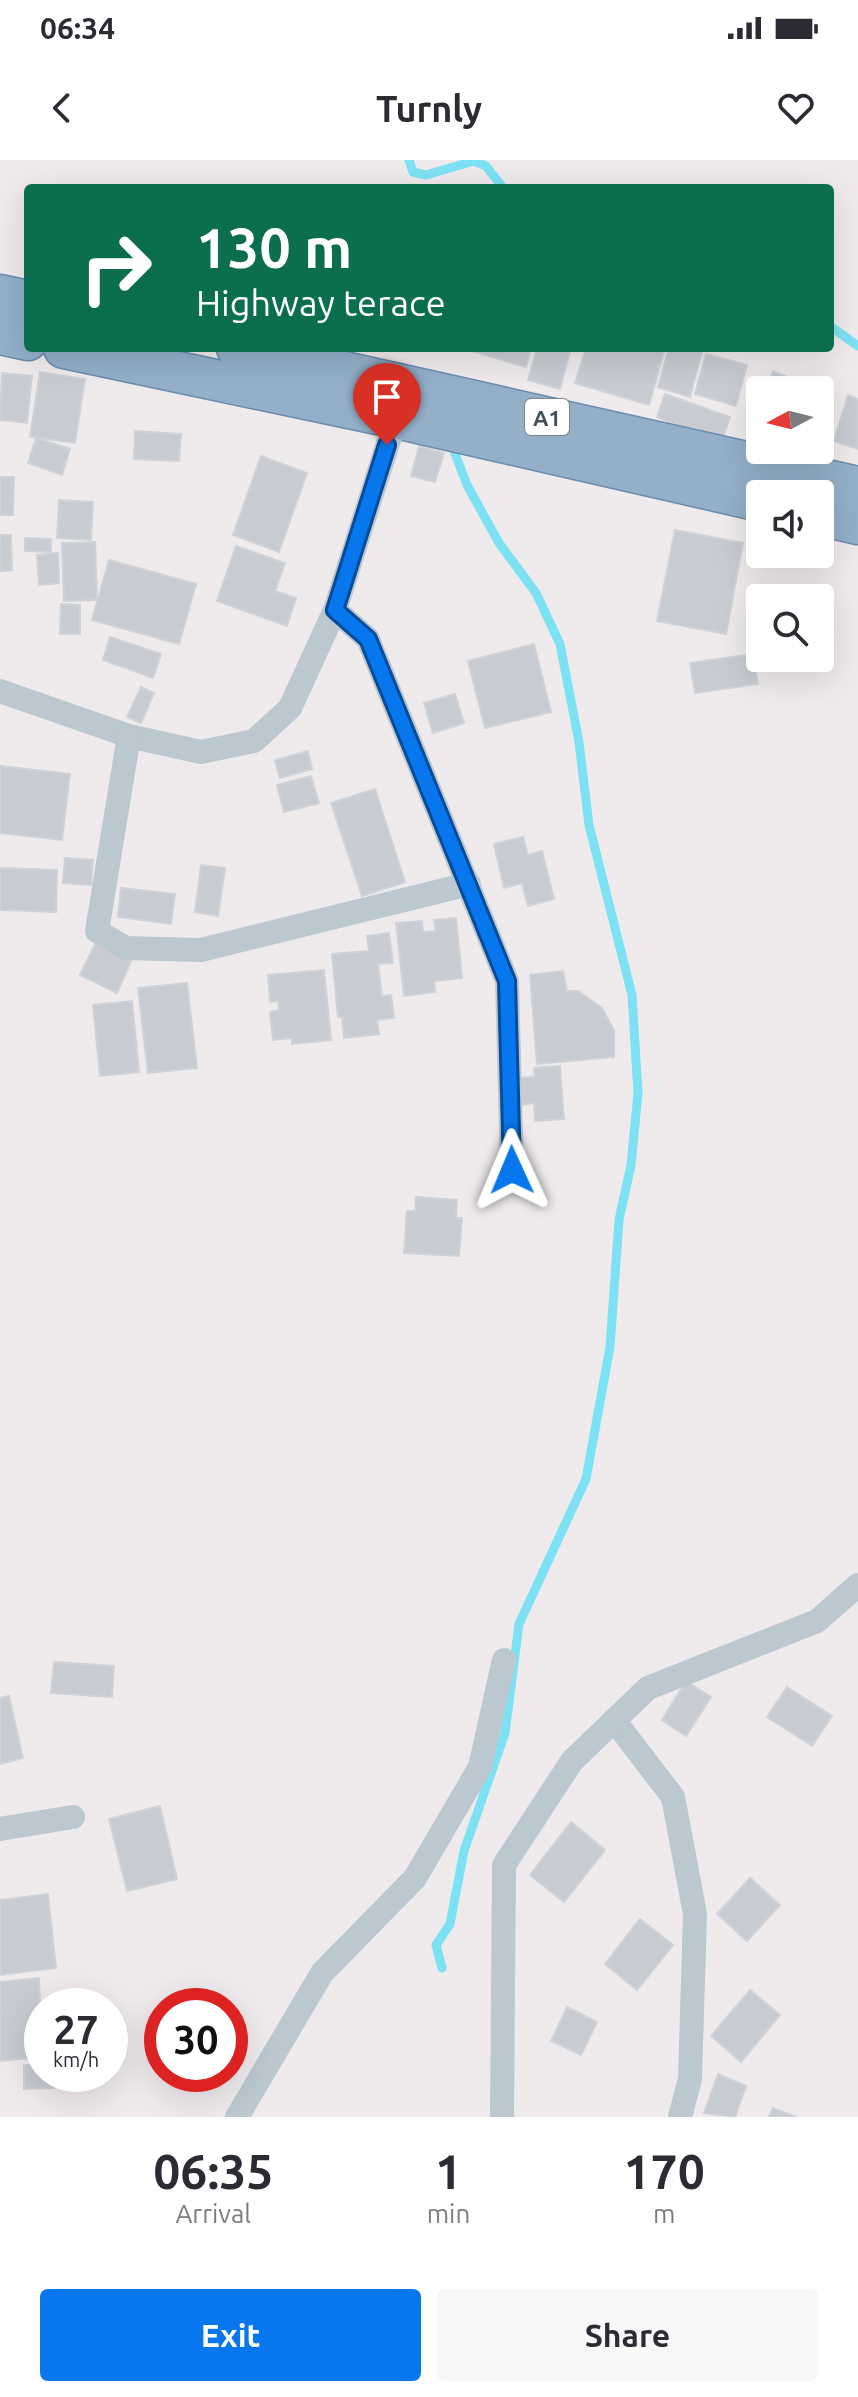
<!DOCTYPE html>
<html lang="en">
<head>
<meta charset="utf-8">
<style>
	body { margin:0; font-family:Ubuntu,sans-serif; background:#f7f7f7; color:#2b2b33; height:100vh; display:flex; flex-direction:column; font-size:30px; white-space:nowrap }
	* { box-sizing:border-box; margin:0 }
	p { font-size:26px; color:#7c7c81 }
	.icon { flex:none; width:44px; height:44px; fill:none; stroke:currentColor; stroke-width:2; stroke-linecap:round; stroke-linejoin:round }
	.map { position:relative; height:1957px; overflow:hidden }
	.panel { display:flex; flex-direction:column; background:#fff; flex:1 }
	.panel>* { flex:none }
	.guide { position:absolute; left:24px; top:24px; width:810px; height:168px; border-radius:8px; box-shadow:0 8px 32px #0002; background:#0b6e4f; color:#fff; overflow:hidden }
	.needle { width:52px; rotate:263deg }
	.controls { position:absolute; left:746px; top:216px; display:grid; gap:16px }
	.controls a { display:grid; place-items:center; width:88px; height:88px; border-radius:8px; background:#fff; box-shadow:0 8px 32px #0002; font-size:40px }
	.speed { position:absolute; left:24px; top:1828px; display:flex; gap:16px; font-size:40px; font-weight:700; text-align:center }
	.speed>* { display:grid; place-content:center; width:104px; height:104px; border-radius:50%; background:#fff; box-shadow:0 8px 32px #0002; line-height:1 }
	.speed small { font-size:20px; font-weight:400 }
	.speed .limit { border:12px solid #d22; background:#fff; color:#111 }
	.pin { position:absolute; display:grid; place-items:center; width:68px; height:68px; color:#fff; margin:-82px -34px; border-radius:50% 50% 50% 0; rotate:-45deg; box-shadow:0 0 8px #0007 }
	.pin .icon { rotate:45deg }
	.me { position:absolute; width:88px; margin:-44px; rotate:359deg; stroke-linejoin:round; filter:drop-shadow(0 0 6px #0008) }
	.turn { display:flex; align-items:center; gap:28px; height:168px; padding:0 40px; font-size:36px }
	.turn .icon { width:104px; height:104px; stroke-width:2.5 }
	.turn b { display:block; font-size:56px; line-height:68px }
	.eta { display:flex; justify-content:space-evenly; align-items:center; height:136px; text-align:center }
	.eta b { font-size:48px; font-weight:600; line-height:56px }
	.cta { display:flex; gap:16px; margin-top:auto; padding:16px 40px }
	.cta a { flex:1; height:92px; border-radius:8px; background:#0877ed; color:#fff; font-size:32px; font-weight:600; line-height:92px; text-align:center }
	.cta a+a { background:#f7f7f7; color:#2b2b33 }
	.status { display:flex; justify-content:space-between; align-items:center; height:56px; padding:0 40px; background:#fff; direction:ltr }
	.status svg { height:22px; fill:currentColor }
	header { display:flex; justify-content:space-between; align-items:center; height:104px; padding:0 40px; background:#fff; font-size:36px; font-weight:600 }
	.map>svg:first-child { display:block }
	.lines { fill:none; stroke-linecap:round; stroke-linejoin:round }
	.stream { stroke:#7de1f4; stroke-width:9 }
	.building { fill:#c8ccd2; stroke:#cfd2d9; stroke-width:2 }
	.trunk-casing { stroke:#698dac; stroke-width:43 }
	.minor { stroke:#bbc8d0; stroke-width:24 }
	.trunk { stroke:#93b0c8; stroke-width:40 }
	.route-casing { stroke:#054d9a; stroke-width:20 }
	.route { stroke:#0877ed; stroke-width:14 }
	.labels { text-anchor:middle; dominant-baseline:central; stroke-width:6; stroke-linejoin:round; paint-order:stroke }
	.shield { fill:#fff; stroke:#7b858c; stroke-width:2 }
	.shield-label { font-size:22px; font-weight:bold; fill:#43515b }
</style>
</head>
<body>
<div class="status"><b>06:34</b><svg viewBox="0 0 49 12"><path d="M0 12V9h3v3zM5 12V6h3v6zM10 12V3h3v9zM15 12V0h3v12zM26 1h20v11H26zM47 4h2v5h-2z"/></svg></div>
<header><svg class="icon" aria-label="back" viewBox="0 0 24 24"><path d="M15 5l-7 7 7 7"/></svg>Turnly<svg class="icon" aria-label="heart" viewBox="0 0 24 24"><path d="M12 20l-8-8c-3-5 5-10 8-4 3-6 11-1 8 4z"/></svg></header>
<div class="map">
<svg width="858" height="1957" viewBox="0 0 858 1957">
	<rect width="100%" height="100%" fill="#efebec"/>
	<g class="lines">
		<g class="stream">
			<polyline points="409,0 413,12 426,15 474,1 486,6 503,28"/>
			<polyline points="830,166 858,186"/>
			<polyline points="442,1808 436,1785 450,1764 464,1691 505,1573 519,1464 586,1319 610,1187 619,1060 631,1005 638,933 632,835 589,665 579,582 560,484 536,433 499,383 467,325 451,283"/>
		</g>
	</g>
	<g class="building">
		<polygon points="462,188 531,188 526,207"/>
		<polygon points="537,188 571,188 560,229 528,220"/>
		<polygon points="586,188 665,188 649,245 575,223"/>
		<polygon points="669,188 703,188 690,237 658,227"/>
		<polygon points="706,194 747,205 736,246 695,234"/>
		<polygon points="773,211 803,224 800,230 765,230"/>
		<polygon points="40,212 85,219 75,283 30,277"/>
		<polygon points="2,213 32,216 27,263 0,260"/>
		<polygon points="665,234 730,257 721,284 657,257"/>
		<polygon points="848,235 858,239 858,289 834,281"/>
		<polygon points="135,271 181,274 179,301 134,299"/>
		<polygon points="36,278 70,289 62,315 28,303"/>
		<polygon points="419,286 444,293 435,322 411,316"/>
		<polygon points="261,296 307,313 279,392 233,375"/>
		<polygon points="0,317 14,317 13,355 0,355"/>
		<polygon points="59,340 93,342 91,380 57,378"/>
		<polygon points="675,370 743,383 726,474 657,461"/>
		<polygon points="0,375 11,375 12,410 1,411"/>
		<polygon points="25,378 51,379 51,392 25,391"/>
		<polygon points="95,382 97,440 64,441 62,383"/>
		<polygon points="236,386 285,403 275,431 296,438 287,466 217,441"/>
		<polygon points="58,393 59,423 39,425 37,395"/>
		<polygon points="109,400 196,424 179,484 92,460"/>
		<polygon points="61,444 80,445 80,474 60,474"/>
		<polygon points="110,477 161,494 153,518 103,500"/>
		<polygon points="534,484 551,552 485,568 468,501"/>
		<polygon points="753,494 758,524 695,533 690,503"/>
		<polygon points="141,527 154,533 141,563 127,557"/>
		<polygon points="455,534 464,563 433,573 424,543"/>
		<polygon points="308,591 312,609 280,618 275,600"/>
		<polygon points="0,606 70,614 62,680 0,673"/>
		<polygon points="311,616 319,643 284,652 277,625"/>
		<polygon points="375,629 405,722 362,736 331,643"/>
		<polygon points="523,677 528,695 542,691 554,739 528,746 522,723 504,728 494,684"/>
		<polygon points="65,698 93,700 91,725 63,723"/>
		<polygon points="201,705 225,708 218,756 195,752"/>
		<polygon points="0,708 57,710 56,752 0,750"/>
		<polygon points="121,728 175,734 171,764 118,757"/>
		<polygon points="456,758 462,818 434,821 435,832 404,836 396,763 422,761 423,772 436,771 434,760"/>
		<polygon points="389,773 393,803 378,804 382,836 391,835 394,858 377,860 379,874 344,878 342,857 338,857 332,794 369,791 367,776"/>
		<polygon points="96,782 132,799 117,833 80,815"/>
		<polygon points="324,810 331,880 292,884 292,878 273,880 270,852 279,850 278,841 270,842 268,815"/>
		<polygon points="563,811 567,831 578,831 602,848 614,870 614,897 537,904 530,815"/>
		<polygon points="187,823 197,908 148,913 138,828"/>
		<polygon points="132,841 139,912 100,916 93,845"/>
		<polygon points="560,906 564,959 535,961 534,943 519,945 517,918 535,917 534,908"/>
		<polygon points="416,1037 457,1040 456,1058 462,1058 459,1096 404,1093 407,1051 415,1051"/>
		<polygon points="54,1502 114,1506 112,1537 51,1533"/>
		<polygon points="686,1521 711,1537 686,1576 662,1560"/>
		<polygon points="787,1527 832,1556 812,1586 767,1557"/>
		<polygon points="9,1536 23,1598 0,1604 0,1538"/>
		<polygon points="160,1646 177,1719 127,1731 109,1659"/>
		<polygon points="571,1662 605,1690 564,1742 530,1715"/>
		<polygon points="750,1718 780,1745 747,1781 717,1754"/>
		<polygon points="48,1734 56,1808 0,1815 0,1740"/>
		<polygon points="640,1759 673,1785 637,1830 605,1804"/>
		<polygon points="39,1818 42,1897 0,1901 0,1822"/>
		<polygon points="750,1830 780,1855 741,1902 711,1876"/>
		<polygon points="567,1847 597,1862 581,1895 551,1881"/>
		<polygon points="24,1905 42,1905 42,1914 54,1914 54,1928 24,1929"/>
		<polygon points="718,1914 746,1926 735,1957 704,1953"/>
		<polygon points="773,1948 796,1957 769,1957"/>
	</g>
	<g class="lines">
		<defs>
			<g id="trunk">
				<polyline points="0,135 28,141"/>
				<polyline points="0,174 28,180"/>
				<polyline points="64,188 396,258 760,341"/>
				<polyline points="237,188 858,327"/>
				<polyline points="820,355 858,364"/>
			</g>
		</defs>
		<use href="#trunk" class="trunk-casing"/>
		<g class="minor">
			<polyline points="335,450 368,479 507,821 512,1010"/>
			<polyline points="0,531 129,576 201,592 254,581 290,548 335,450 396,258"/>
			<polyline points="129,576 97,771 126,788 201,790 469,724"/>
			<polyline points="614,1560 673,1637 695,1754 690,1919 680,1957"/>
			<polyline points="0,1669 73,1657"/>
			<polyline points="237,1957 322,1813 415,1718 480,1607 504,1500"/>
			<polyline points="502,1957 504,1705 572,1601 648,1528 817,1461 858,1425"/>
		</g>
		<use href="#trunk" class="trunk"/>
	</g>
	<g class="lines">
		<defs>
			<polyline id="route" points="387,285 335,450 368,479 507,821 512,1010"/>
		</defs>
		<use href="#route" class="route-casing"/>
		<use href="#route" class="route"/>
	</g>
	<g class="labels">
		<rect class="shield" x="525" y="239" width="44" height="36" rx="6"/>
		<g class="shield-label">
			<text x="547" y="257">A1</text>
		</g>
	</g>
</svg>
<div class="controls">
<a><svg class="needle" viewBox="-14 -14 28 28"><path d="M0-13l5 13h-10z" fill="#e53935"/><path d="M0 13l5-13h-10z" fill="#7c7c81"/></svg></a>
<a><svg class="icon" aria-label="sound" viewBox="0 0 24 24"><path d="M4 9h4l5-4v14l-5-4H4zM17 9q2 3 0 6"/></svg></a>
<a><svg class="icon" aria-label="search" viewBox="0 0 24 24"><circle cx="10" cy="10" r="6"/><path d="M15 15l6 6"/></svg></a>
</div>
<div class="speed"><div>27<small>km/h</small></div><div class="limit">30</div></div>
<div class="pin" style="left:387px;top:285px;background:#d93025"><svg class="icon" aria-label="arrive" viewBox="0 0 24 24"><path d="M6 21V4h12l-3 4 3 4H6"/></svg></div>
<svg class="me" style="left:512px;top:1010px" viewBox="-20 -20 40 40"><path d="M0-17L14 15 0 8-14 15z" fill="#0877ed" stroke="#fff" stroke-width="4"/></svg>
<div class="guide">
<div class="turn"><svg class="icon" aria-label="right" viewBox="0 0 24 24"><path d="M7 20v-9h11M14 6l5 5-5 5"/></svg><div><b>130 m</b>Highway terace</div></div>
</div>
</div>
<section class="panel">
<div class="eta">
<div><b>06:35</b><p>Arrival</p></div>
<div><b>1</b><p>min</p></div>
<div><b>170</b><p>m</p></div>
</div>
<div class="cta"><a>Exit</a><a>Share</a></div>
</section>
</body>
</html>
